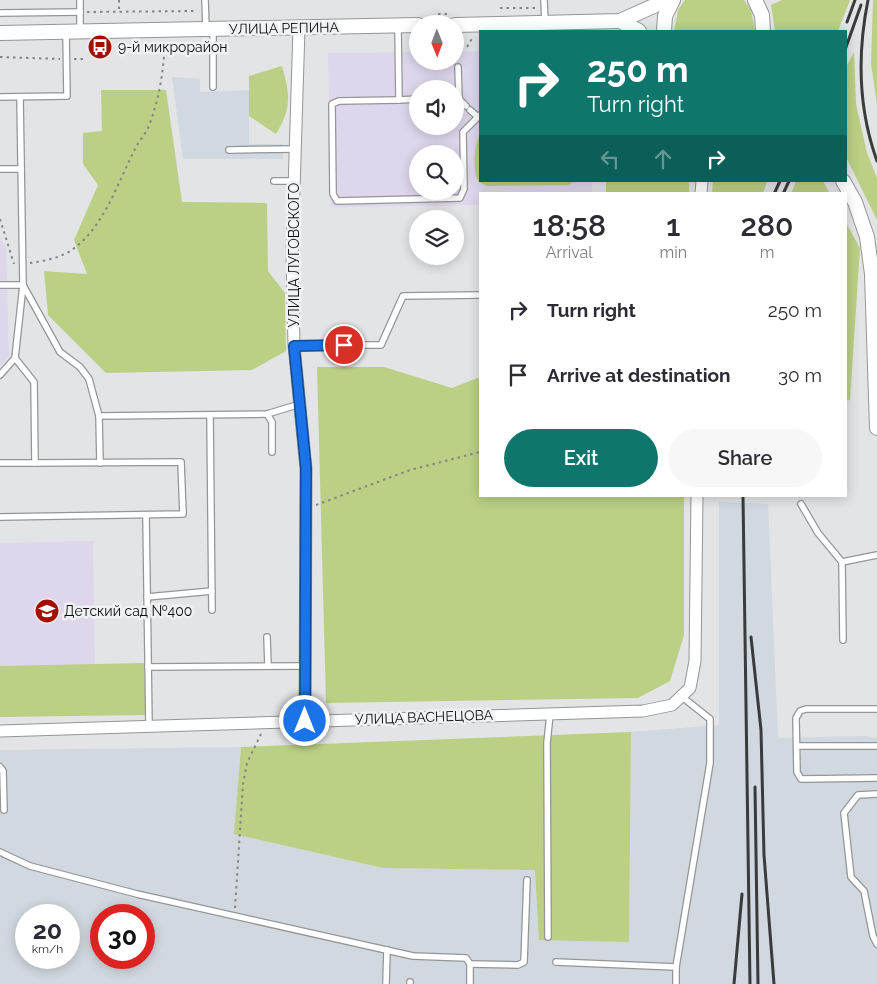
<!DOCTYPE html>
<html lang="en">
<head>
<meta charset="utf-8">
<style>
	body { margin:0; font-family:Raleway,sans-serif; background:#f7f7f7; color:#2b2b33; height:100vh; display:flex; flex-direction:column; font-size:19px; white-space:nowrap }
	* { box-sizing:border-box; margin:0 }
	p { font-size:16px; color:#7c7c81 }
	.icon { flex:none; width:28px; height:28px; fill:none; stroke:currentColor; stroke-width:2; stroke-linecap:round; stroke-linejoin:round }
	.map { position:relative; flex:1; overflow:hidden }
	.details { position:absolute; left:479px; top:192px; width:368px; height:305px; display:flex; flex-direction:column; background:#fff; border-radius:0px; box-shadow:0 2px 12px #0003 }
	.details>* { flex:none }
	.top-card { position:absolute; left:479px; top:30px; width:368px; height:152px; border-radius:0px; box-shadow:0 2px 12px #0003; background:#0f766e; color:#fff; overflow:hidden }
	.needle { width:32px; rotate:179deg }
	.tools { position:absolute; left:409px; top:15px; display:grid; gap:10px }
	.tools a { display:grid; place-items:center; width:55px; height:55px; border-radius:50%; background:#fff; box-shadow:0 2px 12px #0003; font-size:25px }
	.speed { position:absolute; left:15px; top:904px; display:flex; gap:10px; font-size:25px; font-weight:700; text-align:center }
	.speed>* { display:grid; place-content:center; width:65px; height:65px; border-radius:50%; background:#fff; box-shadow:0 2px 12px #0003; line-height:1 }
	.speed small { font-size:12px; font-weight:400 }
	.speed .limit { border:8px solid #d22; background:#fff; color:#111 }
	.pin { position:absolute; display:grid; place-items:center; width:42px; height:42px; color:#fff; margin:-21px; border:2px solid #fff; border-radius:50%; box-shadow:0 1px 5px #0007 }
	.me { position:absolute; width:55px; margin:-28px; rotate:0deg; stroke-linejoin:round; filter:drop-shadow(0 0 4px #0008) }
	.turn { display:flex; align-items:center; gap:18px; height:105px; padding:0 25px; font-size:22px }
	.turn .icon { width:65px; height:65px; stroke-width:2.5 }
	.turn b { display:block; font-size:35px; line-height:42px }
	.lanes { display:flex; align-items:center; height:48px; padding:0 25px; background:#0003; justify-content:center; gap:25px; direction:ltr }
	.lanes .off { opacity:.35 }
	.eta { display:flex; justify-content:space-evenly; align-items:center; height:85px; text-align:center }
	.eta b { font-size:30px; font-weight:600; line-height:35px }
	.button { display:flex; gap:10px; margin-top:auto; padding:10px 25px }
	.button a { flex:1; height:58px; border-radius:30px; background:#0f766e; color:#fff; font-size:20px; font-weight:600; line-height:58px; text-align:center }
	.button a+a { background:#f7f7f7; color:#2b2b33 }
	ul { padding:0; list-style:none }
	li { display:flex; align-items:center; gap:15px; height:65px; padding:0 25px }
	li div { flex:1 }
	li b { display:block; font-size:19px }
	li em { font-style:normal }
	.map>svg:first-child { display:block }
	.built { fill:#d1d8df; fill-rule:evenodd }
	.education { fill:#ded6eb; fill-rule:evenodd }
	.green { fill:#bbcf85 }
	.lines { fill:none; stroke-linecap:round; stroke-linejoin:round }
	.service-casing { stroke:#949596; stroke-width:8 }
	.minor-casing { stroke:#949596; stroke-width:13 }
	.tertiary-casing { stroke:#949596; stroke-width:16 }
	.path { stroke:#848585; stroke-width:2; stroke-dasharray:2.5 4; stroke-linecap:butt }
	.service { stroke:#fff; stroke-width:5.5 }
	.minor { stroke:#fff; stroke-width:11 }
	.tertiary { stroke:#fff; stroke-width:14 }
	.rail { stroke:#3a3b3b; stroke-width:3 }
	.route-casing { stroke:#114b97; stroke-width:12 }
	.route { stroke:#1a73e8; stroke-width:9 }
	.labels { text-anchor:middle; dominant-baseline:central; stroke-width:5; stroke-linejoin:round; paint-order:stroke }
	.street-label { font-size:14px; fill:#0d0e0e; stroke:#f0f1f2 }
	.poi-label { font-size:14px; fill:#0d0e0e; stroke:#f0f1f2; text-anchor:start }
</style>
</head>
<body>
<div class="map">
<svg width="877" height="984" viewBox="0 0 877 984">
	<rect width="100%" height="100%" fill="#e3e4e5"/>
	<g class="built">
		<polygon points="172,77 200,79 200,92 249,90 249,144 283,144 283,159 183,159"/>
		<path d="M 719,502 L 768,504 L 778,738 L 867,736 L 877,738 L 877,984 L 0,984 L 0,750 L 241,747 L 235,834 L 383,868 L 535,870 L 629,941 L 631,732 L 719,725 ZM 26,915 L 69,915 L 69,958 L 26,958 ZM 101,915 L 144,915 L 144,958 L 101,958 Z"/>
	</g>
	<g class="education">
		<path d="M 455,51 L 480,51 L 480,181 L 592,181 L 592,194 L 480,194 L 480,205 L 331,207 L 328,53 L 417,52 L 418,61 L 455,61 ZM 418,89 L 455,89 L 455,126 L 418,126 ZM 418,154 L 455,154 L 455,191 L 418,191 Z"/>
		<polygon points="0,238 6,247 9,357 0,366"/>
		<polygon points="93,541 95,680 0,682 0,543"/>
	</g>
	<g class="green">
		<polygon points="685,0 744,0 751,10 755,31 674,31 678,10"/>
		<polygon points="782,0 850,0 838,31 775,31 771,5"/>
		<polygon points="873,0 877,0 877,104 871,64"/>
		<polygon points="854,52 856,104 867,153 877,178 877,220 845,155 845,69"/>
		<path d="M 282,66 C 290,95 292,107 276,134 L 249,116 L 249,76 Z"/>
		<polygon points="101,90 166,90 182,202 267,203 268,271 285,293 286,351 252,370 106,373 48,315 44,271 87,274 74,240 98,185 83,164 83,133 102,131"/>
		<path d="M 480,134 L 480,181 L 575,181 L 568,185 L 487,186 C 483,184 479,183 477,179 C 473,169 474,143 480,134 Z"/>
		<rect x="606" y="181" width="83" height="13"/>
		<polygon points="713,181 767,181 763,194 712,194"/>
		<polygon points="796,181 823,181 830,194 791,194"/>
		<polygon points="845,221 860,248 850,400 845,401"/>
		<polygon points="317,367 384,367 452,388 480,377 480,496 684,496 684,635 670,681 638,698 326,703"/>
		<polygon points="144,663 146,715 0,717 0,666"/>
		<polygon points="631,732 629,942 539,940 535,870 383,868 234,834 241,747"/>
	</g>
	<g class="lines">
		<defs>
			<g id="service">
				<polyline points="80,0 80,30"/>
				<polyline points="205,0 206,28"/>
				<polyline points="544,0 545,23"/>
				<polyline points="0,13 80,12"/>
				<polyline points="398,26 399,100 418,99"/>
				<polyline points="213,30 213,87"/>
				<polyline points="458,67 459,99"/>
				<polyline points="0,97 67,96 66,33"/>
				<polyline points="455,99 459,99 466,106"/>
				<polyline points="399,100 339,101 332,104 333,194 337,201 460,198 464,189 463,132 480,115"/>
				<polyline points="470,110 478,117"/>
				<polyline points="229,150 295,149"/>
				<polyline points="0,169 21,169"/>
				<polyline points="274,181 294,181"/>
				<polyline points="0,285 23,285 60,352 80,367 89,379 99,416 267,414 300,404"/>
				<polyline points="294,345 381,345 403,296 480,295"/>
				<polyline points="0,375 15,358 23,285 20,97"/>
				<polyline points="267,414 272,422 272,452"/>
				<polyline points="210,415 212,610"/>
				<polyline points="99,416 100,463"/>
				<polyline points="0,463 35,463 34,382 15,358"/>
				<polyline points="801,504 818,533 842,562"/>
				<polyline points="146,515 149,727"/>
				<polyline points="0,517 183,514 181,462 35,463"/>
				<polyline points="147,597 212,591"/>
				<polyline points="267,637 268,666"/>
				<polyline points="843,640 842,562 877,555"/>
				<polyline points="148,667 305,666"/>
				<polyline points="877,709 806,709 800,711 796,718 797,772 801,779 877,778"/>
				<polyline points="797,746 877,746"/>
				<polyline points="0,767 3,771 4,810"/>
				<polyline points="877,794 858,795 844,813 851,877 864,891 873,936 877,944"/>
				<polyline points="0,852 30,866 137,894 413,956 466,958 470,964 470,984"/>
				<polyline points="548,937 547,743 550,714"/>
				<polyline points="556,962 676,967"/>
				<polyline points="470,964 518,965 524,962 527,880"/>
				<polyline points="410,982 410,984"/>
				<polyline points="386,984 387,950"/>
				<polyline points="676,984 676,967 710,763 710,719 681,696"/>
			</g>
			<g id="minor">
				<polyline points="299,28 292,254 294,345 306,469 305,721"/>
				<polyline points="701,194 702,181"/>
				<polyline points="0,731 643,711 672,705 690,688 695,661 697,496"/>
			</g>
			<g id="tertiary">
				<polyline points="755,0 762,15 763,31"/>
				<polyline points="620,21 639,31"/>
				<polyline points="455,25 620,21 667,0"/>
				<polyline points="664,31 665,16 673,0"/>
				<polyline points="0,33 418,25"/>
				<polyline points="843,181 855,202 867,237 872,274 877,428"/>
			</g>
		</defs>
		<use href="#service" class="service-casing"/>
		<use href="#minor" class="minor-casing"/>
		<use href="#tertiary" class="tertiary-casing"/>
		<g class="path">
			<polyline points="119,0 119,12"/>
			<polyline points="500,8 536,8"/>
			<polyline points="87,12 197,11"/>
			<polyline points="438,14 450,14"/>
			<polyline points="467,47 473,37"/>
			<polyline points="0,57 60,59"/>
			<polyline points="74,59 87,59"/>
			<polyline points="0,219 14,264"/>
			<path d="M 30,263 C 44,261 61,258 73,249 C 104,227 118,182 135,149 C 139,140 147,133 150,123 C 158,101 162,80 164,56"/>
			<polyline points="316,505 410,470 480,452"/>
			<polyline points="235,908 243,784 247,763 261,734"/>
		</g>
		<use href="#service" class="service"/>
		<use href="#minor" class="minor"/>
		<use href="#tertiary" class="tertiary"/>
		<g class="rail">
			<path d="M 868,0 C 857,55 858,108 877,161"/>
			<polyline points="847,22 855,0"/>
			<polyline points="845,50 861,5"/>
			<polyline points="774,194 780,181"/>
			<polyline points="783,194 789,181"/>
			<polyline points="743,496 750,984"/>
			<polyline points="751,637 761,730 764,855 774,984"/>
			<polyline points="755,787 758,984"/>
			<polyline points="734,984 742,894"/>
		</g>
	</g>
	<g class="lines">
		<defs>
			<polyline id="route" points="305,721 306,468 294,346 344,345"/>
		</defs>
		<use href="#route" class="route-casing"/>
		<use href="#route" class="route"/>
	</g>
	<defs>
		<symbol id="bus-disc" viewBox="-11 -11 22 22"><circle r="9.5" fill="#a40f01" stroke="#f0f1f2"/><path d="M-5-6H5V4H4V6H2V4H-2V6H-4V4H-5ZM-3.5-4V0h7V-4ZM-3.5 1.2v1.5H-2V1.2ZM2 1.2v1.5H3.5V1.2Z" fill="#fff"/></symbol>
		<symbol id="school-disc" viewBox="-11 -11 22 22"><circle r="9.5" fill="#a40f01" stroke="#f0f1f2"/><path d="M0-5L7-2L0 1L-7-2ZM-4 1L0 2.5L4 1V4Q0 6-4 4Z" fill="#fff"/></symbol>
	</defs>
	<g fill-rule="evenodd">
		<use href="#bus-disc" x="86" y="33" width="28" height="28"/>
		<use href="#school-disc" x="33" y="597" width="28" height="28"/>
	</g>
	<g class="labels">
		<g class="street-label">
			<text transform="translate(284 28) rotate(-1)">УЛИЦА РЕПИНА</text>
			<text transform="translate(294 255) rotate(-90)">УЛИЦА ЛУГОВСКОГО</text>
			<text transform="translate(424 717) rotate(-2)">УЛИЦА ВАСНЕЦОВА</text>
		</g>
		<g class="poi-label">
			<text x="118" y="47">9-й микрорайон</text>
			<text x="64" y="611">Детский сад №400</text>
		</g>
	</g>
</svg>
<div class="tools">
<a><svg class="needle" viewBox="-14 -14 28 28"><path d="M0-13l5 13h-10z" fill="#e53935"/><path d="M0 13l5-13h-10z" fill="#7c7c81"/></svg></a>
<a><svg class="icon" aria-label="sound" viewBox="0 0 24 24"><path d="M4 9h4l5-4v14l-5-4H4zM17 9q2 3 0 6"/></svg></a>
<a><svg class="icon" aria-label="search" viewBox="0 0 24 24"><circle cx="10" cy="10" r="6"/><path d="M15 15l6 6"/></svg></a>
<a><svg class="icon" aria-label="layers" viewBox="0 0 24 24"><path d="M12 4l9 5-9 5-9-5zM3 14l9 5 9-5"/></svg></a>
</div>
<div class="speed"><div>20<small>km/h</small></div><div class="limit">30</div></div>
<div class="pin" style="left:344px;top:345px;background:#d93025"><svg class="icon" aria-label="arrive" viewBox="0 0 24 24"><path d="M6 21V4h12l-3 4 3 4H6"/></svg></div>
<svg class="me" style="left:305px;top:721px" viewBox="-20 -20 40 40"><circle r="17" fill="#1a73e8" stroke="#fff" stroke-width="3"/><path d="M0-11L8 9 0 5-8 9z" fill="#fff"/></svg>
<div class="top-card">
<div class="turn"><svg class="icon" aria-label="right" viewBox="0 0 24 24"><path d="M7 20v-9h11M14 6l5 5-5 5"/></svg><div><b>250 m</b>Turn right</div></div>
<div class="lanes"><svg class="icon off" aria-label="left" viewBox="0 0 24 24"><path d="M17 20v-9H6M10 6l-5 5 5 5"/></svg><svg class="icon off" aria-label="ahead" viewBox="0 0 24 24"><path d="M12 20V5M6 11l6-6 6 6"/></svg><svg class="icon" aria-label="right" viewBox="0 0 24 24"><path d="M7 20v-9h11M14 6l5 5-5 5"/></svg></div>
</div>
<section class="details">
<div class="eta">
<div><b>18:58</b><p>Arrival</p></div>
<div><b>1</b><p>min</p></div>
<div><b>280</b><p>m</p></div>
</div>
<ul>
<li><svg class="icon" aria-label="right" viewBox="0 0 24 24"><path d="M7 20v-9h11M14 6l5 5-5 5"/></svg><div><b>Turn right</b></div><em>250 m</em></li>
<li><svg class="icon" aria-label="arrive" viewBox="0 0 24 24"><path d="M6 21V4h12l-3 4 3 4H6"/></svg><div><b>Arrive at destination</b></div><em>30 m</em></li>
</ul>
<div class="button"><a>Exit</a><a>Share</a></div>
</section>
</div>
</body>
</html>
